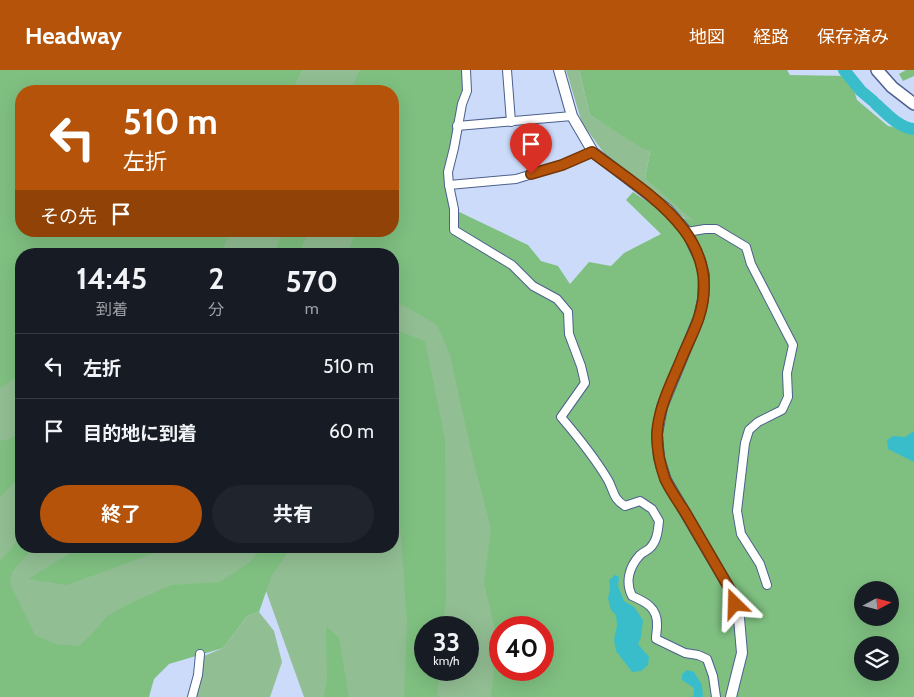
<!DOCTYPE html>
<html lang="ja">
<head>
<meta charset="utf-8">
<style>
	body { margin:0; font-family:Cabin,"Noto Sans JP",sans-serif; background:#20242c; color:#f1f3f6; height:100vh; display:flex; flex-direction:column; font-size:19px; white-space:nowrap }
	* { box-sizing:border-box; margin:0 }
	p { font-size:16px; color:#9ea1a6 }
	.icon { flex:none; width:28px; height:28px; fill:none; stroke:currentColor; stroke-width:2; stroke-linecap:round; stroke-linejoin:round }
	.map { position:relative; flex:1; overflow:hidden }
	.side { position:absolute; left:15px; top:178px; width:384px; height:305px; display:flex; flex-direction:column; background:#171b24; border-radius:20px; box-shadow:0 5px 20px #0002 }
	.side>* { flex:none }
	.hud { position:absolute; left:15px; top:15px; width:384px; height:152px; border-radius:20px; box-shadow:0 5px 20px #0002; background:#b45309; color:#fff; overflow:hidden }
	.needle { width:32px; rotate:83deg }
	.buttons { position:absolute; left:854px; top:511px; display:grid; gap:10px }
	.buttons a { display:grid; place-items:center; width:45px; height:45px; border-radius:50%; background:#171b24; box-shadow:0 5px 20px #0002; font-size:25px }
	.speed { position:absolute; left:414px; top:546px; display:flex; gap:10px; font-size:25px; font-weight:700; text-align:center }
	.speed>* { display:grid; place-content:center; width:65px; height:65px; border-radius:50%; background:#171b24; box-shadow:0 5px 20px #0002; line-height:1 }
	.speed small { font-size:12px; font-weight:400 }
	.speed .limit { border:8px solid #d22; background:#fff; color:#111 }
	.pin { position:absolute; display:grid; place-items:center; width:42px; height:42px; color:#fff; margin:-51px -21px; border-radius:50% 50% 50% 0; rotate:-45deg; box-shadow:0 0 5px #0007 }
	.pin .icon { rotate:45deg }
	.me { position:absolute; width:55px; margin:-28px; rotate:338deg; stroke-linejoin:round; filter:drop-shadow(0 0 4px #0008) }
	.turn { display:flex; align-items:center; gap:18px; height:105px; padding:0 25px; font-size:22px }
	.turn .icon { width:65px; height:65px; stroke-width:2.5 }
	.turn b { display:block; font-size:35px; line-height:42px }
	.then { display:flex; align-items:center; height:48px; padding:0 25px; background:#0003; gap:10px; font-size:19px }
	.eta { display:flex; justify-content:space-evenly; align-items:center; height:85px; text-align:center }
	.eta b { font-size:30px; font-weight:700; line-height:35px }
	.cta { display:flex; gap:10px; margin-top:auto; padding:10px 25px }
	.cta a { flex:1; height:58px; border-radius:30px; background:#b45309; color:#fff; font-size:20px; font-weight:700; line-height:58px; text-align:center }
	.cta a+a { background:#20242c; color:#f1f3f6 }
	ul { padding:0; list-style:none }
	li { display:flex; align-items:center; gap:15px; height:65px; padding:0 25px; border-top:1px solid #363941 }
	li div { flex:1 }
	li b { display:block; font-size:19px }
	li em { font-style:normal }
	header { display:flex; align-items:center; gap:30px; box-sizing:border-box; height:70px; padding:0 25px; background:#b45309; color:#fff }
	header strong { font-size:24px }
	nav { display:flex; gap:28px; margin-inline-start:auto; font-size:18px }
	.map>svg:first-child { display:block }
	.green { fill:#92be93; fill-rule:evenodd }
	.forest { fill:#7fc081; fill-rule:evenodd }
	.water { fill:#3abdca }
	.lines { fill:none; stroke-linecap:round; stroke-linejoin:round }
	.river { stroke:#3abdca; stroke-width:12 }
	.minor-casing { stroke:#4c608d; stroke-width:10 }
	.tertiary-casing { stroke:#4c608d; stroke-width:12 }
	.secondary-casing { stroke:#4c608d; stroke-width:14 }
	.minor { stroke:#fff; stroke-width:8 }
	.tertiary { stroke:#fff; stroke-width:10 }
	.secondary { stroke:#fff; stroke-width:11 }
	.route-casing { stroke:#753606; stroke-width:12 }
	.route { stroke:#b45309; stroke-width:9 }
</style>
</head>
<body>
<header>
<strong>Headway</strong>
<nav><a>地図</a><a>経路</a><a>保存済み</a></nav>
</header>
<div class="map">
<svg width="914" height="627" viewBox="0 0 914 627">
	<rect width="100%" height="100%" fill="#ccdbfa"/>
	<g class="green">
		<polygon points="257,0 382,0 372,21 248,21"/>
		<polygon points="566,0 579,0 590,45 650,82 645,109 695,151 689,157 684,148 665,133 640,110 609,90 582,53"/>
		<path d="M 186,161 L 392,161 L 480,303 L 500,558 L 500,600 L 523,627 L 304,627 L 266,521 L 74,607 L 0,561 L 0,241 L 21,221 L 21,476 L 392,476 L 392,184 L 177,184 ZM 425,558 L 468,558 L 468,600 L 425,600 Z"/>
		<polygon points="259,542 274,561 282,592 270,627 192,627 204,586 223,578 247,546"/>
	</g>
	<g class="forest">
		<polygon points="0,0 302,0 292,21 21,21 21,161 230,161 221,184 21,184 21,304 0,318"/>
		<path d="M 360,0 L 464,0 L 465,20 L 446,103 L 453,139 L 528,175 L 541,191 L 558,196 L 570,214 L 589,192 L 611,196 L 624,183 L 661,164 L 626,130 L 633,122 L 667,145 L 694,151 L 645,109 L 650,82 L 640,77 L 590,45 L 579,0 L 787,0 L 790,5 L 850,6 L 857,30 L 888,56 L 914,61 L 914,627 L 491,627 L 494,598 L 495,560 L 484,513 L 491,458 L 474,394 L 450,285 L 437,255 L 403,235 L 393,238 L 392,184 L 347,184 L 356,161 L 392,161 L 392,21 L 350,21 ZM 862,520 L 890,520 L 890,548 L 862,548 ZM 500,558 L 542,558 L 542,600 L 500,600 ZM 862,575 L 890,575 L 890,602 L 862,602 Z"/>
		<polygon points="906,0 914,0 914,6 903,11 899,4"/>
		<polygon points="283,161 308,161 299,184 274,184"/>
		<polygon points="393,259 425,271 445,369 446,531 443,557 425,558 425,600 440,600 437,627 404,627 407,553 395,384 392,383"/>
		<polygon points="21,360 21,406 0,427 0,371 11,369"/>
		<polygon points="21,464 21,476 35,476 12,502 10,514 35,565 56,574 79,576 93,563 107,546 131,533 171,515 220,512 250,492 264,476 292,476 272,505 259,542 247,546 223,578 169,594 154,609 149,627 0,627 0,490 8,483"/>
		<polygon points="82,476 173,476 67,515 28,509"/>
		<polygon points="326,556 339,568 349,627 324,627 327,610"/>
	</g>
	<g class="water">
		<polygon points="914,361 914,392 888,379 887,370 893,366 905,367"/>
		<polygon points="615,505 619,507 618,516 624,531 634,537 643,550 641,567 638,574 649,587 648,595 641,601 632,602 616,581 614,570 617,555 616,545 611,540 608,528 610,519 609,510"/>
		<polygon points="687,600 694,602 702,615 703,627 692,627 694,624 694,618 682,610 682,604"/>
	</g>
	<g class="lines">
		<g class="river">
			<polyline points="844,0 861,21 873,31"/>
			<path d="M 876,34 C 886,43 899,58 914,59"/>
		</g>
		<defs>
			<g id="minor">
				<path d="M 466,0 L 467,21 L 462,34 L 454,78 L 448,102 L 449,115 L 454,139 L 454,160 L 512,195 L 533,216 L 557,229 L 568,242 L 569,264 L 581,296 L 585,313 L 561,347 C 578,367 595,388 608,410 C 614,421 613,429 625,436 L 640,431 L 652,439 L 659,451 C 658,461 657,471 650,478 C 647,481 643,482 640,485 C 629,497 625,512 632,526 C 646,532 658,538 657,556 C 657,561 656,564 656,569 L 685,583 L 698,585 L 707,589 L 713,606 L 716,627"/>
				<polyline points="507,0 511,52"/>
				<polyline points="457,56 572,46"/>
				<polyline points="449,115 516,109 562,95 593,82"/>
				<polyline points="687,162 705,159 716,159 746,177 751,194 793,275 787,303 788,327 782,340 758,352 749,360 745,373 737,441 741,464 760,494 767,515"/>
				<polyline points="192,627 198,605 200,584"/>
			</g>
			<polyline id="tertiary" points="559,0 572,46 593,82 667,139 687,162 700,190 704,205 703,229 699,247 662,337 657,364 659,388 666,410 731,521 739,548 742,583 731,627"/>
			<polyline id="secondary" points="877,0 892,17 914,34"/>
		</defs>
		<use href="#minor" class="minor-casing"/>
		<use href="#tertiary" class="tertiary-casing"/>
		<use href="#secondary" class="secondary-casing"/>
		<use href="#minor" class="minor"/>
		<use href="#tertiary" class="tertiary"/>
		<use href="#secondary" class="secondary"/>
	</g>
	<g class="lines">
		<defs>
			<path id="route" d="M 531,104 L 562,95 L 592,82 C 646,123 725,166 699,247 C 695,260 688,273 683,285 C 673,310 658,337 657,365 C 657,379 660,395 665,409 C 670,420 678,431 685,442 C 700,468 715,494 731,521 L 735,534"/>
		</defs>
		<use href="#route" class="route-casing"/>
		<use href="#route" class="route"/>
	</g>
</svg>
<div class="buttons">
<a><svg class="needle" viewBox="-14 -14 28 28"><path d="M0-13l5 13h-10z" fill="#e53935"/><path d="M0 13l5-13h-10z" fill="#9ea1a6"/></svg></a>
<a><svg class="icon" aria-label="layers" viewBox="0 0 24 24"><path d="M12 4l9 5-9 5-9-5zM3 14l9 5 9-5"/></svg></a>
</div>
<div class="speed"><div>33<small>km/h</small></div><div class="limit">40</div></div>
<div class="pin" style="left:531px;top:104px;background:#d93025"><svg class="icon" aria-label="arrive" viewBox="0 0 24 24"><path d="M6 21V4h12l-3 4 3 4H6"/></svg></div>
<svg class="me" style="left:735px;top:534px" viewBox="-20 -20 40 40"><path d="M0-17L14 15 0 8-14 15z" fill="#b45309" stroke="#fff" stroke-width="4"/></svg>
<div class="hud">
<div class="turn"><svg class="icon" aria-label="left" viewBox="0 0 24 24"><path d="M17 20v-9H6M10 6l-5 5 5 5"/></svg><div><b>510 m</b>左折</div></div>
<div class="then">その先<svg class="icon" aria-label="arrive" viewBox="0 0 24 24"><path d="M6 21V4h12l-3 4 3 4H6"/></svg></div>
</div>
<section class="side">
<div class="eta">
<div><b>14:45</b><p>到着</p></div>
<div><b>2</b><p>分</p></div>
<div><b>570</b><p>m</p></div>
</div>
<ul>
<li><svg class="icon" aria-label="left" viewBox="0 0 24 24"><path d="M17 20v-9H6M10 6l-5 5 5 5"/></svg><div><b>左折</b></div><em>510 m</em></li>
<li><svg class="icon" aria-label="arrive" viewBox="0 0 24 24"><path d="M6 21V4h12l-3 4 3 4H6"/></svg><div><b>目的地に到着</b></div><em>60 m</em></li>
</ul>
<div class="cta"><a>終了</a><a>共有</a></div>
</section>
</div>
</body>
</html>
